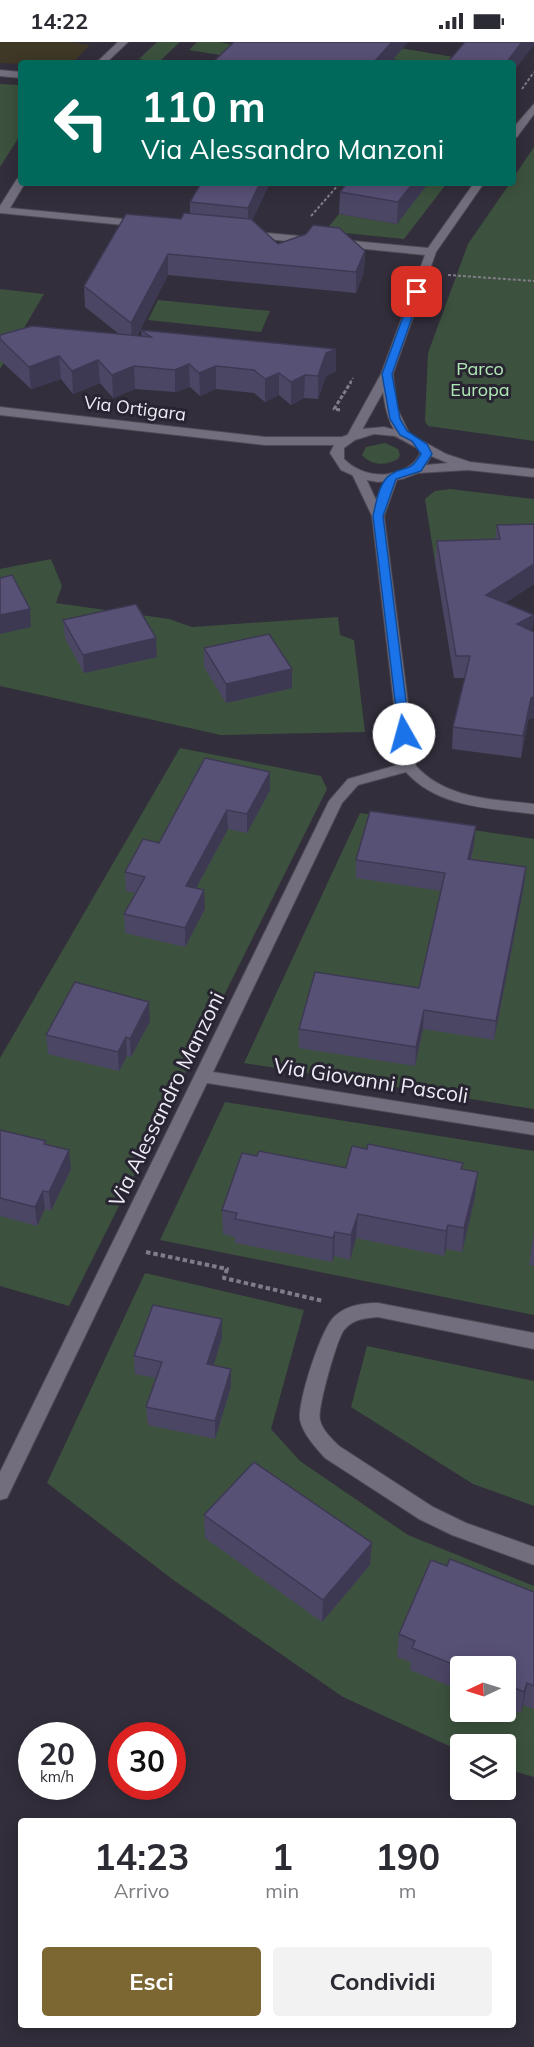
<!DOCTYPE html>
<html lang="it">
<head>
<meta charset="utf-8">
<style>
	body { margin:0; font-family:Mulish,sans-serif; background:#f2f2f3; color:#2b2b33; height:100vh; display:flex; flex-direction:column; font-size:22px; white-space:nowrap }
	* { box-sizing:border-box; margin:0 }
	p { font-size:20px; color:#7c7c81 }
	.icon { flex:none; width:33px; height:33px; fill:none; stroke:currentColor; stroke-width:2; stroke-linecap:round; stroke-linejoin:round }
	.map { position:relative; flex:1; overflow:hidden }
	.panel { position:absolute; left:18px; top:1776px; width:498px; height:210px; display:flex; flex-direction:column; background:#fff; border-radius:6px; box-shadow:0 3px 15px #0003 }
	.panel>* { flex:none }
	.top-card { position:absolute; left:18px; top:18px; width:498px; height:126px; border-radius:6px; box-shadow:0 3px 15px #0003; background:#00695c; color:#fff; overflow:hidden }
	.needle { width:39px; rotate:266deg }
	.fabs { position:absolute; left:450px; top:1614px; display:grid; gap:12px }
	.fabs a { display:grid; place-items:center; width:66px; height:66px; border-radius:6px; background:#fff; box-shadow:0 3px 15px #0003; font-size:30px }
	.speed { position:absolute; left:18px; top:1680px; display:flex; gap:12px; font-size:30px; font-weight:700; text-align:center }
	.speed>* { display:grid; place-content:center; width:78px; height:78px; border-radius:50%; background:#fff; box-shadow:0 3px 15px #0003; line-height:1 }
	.speed small { font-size:15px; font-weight:400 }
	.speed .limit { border:9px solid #d22; background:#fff; color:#111 }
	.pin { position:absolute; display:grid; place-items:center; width:51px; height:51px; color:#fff; margin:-26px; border-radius:12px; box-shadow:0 3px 9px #0006 }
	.me { position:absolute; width:66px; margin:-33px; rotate:353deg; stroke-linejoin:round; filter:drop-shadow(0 0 4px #0008) }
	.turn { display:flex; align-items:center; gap:21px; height:126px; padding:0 24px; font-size:27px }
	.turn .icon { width:78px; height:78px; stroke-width:2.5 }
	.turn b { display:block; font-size:42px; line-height:51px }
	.eta { display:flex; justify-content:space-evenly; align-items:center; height:102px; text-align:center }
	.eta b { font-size:36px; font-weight:700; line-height:42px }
	.button { display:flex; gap:12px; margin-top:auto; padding:12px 24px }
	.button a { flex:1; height:69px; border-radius:6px; background:#7c6733; color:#fff; font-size:24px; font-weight:700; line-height:69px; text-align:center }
	.button a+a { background:#f2f2f3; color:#2b2b33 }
	.status { display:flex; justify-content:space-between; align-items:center; height:42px; padding:0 30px; background:#fff; direction:ltr }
	.status svg { height:16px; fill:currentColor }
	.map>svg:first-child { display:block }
	.industrial { fill:#3f3826 }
	.green { fill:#3c523e; fill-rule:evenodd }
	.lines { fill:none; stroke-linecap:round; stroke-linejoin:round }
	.minor-casing { stroke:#4d4954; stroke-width:2 }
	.tertiary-casing { stroke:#4d4954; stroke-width:2 }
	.path-far2 { stroke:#807d88; stroke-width:2; stroke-dasharray:3 2; stroke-linecap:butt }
	.path-far1 { stroke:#807d88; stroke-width:3; stroke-dasharray:4 2; stroke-linecap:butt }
	.path { stroke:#807d88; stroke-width:4; stroke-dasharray:4.5 3; stroke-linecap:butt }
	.minor { fill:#736e7d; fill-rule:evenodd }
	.tertiary { fill:#736e7d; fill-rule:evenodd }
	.wall { fill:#4c4665 }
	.shaded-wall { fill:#3e3953 }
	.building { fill:#585176; stroke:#3e3953; stroke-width:1.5 }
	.route { fill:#1a73e8; stroke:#114b97; stroke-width:1.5 }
	.labels { text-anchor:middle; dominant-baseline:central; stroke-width:6; stroke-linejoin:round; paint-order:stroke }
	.far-park-label { font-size:18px; fill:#b0e8b5; stroke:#282431 }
	.far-street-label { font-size:18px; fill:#edebf3; stroke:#282431 }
	.street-label { font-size:21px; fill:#edebf3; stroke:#282431 }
</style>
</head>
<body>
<div class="status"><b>14:22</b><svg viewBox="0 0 49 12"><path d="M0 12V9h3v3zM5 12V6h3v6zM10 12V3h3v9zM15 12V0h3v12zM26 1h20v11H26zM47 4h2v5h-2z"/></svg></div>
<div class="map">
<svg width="534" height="2005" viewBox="0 0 534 2005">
	<rect width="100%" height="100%" fill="#322e3b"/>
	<polygon class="industrial" points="0,0 69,0 90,3 72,21 21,22 0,21"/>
	<g class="green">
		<polygon points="157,0 180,0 158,21 139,17"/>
		<polygon points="197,0 218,0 344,21 269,21 189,8"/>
		<polygon points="288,0 363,0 454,15 449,21 416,21"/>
		<polygon points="0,42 21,43 21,92 0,125"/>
		<polygon points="534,105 534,399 428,384 425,379 428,311 468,202 510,141 513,141 513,136"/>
		<polygon points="428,141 447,141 404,197 325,189 339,172 397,182"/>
		<polygon points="0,247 44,252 0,327"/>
		<polygon points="158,258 270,269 261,290 148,278"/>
		<path d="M 385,401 L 398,407 L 400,413 L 398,417 C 386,424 372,424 362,413 L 366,405 Z"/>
		<polygon points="450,447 534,457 534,503 435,520 425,457 435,449"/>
		<polygon points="51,517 62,544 56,561 169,577 192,585 338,575 340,593 354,598 365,690 221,693 0,644 0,527"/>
		<polygon points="180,706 321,734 327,747 69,1264 0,1244 0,1016"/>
		<polygon points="360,771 534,797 534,1067 244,1021"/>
		<polygon points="225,1060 534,1109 534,1273 160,1198"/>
		<path d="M 145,1231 L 304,1268 L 271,1387 L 300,1419 L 408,1493 L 534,1544 L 534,1735 L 506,1727 L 506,1702 L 460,1702 L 460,1709 L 343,1655 L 172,1537 L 47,1441 ZM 460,1624 L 506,1624 L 506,1670 L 460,1670 Z"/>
		<polygon points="367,1304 534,1339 534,1464 473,1442 351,1365"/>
	</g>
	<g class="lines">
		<defs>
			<g id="minor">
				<polygon points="118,0 128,0 106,21 96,21"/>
				<polygon points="0,28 21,30 21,36 0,34"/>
				<polygon points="534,62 534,72 517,95 513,96 513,86"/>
				<polygon points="21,136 21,141 25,141 10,166 144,179 149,182 144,185 0,171 0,164 17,137"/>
				<path d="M 474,141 L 484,141 L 436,210 L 393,332 L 397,366 L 409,391 L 403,395 C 389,390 385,363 383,350 L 358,395 L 350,395 L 348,392 L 381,332 L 425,213 L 247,195 L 242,192 L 247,189 L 428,206 Z"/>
				<path d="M 358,428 L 364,432 L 376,458 L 388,432 L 392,431 L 398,435 L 384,474 L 416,724 C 446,757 492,757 534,762 L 534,772 C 490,766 438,766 406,730 L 358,743 L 342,761 L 213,1030 L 534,1081 L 534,1093 L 207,1041 L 7,1456 L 0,1458 L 0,1430 L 329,759 L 348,737 L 401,722 L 372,474 L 352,432 Z"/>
				<path d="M 378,1261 L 534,1291 L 534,1307 L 378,1275 C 365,1276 353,1277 344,1288 C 337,1297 317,1367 320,1378 C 322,1388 332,1397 339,1404 L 433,1465 L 466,1481 L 534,1505 L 534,1523 L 452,1493 L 419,1477 L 325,1416 C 316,1406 303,1392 300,1378 C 298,1359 321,1286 335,1274 C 347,1263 363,1261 378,1261 Z"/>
			</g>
			<path id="tertiary" d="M 0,365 L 265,395 L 342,395 L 362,387 L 384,385 L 410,392 L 446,412 L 470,420 L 534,427 L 534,435 L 468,428 L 418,431 L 402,437 L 378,440 L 361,437 L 341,428 L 330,411 L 334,403 L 265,403 L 0,373 ZM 374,392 L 395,394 L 419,407 L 420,412 C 405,439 364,438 344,417 L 344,406 L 355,398 ZM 431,414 L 448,421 L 426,423 Z"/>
		</defs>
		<use href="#minor" class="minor-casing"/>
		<use href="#tertiary" class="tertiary-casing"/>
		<g class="path-far2">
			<polyline points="522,47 534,30"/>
			<polyline points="311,174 340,141"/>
			<polyline points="448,233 534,239"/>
			<polyline points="350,341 353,336"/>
		</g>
		<polyline class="path-far1" points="340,368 334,367 351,340"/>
		<polyline class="path" points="146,1210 227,1227 224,1236 323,1259"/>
		<use href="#minor" class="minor"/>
		<use href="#tertiary" class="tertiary"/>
	</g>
	<g class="wall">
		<polygon points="270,141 252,178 278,202 365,209 364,230 356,251 168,233 137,294 142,295 141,288 336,329 326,334 318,357 304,356 291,363 279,353 265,360 254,351 216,347 200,354 190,345 175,350 135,347 113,356 100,341 73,352 61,337 31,347 0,318 0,293 119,292 85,265 84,244 190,171 190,160"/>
		<polygon points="428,141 397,182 339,172 340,150"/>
		<polygon points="497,483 534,542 505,561 534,573 532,589 528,678 521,716 452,707 453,685 465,636 454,636 435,520 437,499 495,497"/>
		<polygon points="63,578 157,615 84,631 65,596"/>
		<polygon points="204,606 292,646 226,661 204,625"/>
		<polygon points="270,748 247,791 228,787 196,846 205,867 185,905 125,891 124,872 135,851 126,849 125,830 159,801"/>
		<polygon points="474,803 471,818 526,825 524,844 494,998 423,987 415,1024 299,1006 299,987 419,946 441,849 356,836 356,818"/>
		<polygon points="150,979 131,1015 127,1014 119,1029 48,1012 46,993"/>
		<polygon points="0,1088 46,1099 46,1102 71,1127 51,1169 45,1167 37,1184 0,1174"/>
		<polygon points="257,1114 346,1126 462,1127 475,1155 462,1210 446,1207 444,1214 356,1196 350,1218 334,1214 332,1220 235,1201 235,1195 223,1192 222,1168"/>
		<polygon points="534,1190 534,1224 529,1223"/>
		<polygon points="222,1277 222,1296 213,1324 231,1345 215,1397 148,1383 146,1365 156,1336 135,1332 134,1314"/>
		<polygon points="204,1473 370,1523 322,1580 205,1496"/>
		<polygon points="447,1524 534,1550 534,1667 523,1663 521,1671 506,1666 506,1624 460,1624 460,1648 410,1628 411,1620 397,1615 399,1592"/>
	</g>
	<g class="shaded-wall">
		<polygon points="392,0 408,0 390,21 373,21"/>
		<polygon points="522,0 534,0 534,3 513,30 513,21 506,21"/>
		<polygon points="260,141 270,141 248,187 248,166"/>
		<polygon points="413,141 428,141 397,182 398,160"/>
		<polygon points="365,209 364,230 356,251 356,230"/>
		<polygon points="168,212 168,233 132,303 131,281"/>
		<polygon points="336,307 336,329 326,334 318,357 318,334 326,311"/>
		<polygon points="59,314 61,337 31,347 29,325"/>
		<polygon points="98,318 100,341 73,352 72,329"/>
		<polygon points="189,322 190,345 175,350 175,328"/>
		<polygon points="134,324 135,347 113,356 112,333"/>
		<polygon points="216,324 216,347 200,354 199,331"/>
		<polygon points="279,331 279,353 265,360 265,337"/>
		<polygon points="305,333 304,356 291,363 291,340"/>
		<polygon points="534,522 534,542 485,574 486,553"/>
		<polygon points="30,567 31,585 0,592 0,573"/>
		<polygon points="534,573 531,594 517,582"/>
		<polygon points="156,596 157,615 84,631 83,613"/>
		<polygon points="292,627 292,646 226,661 226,642"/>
		<polygon points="534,655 534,676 528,678 521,716 523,694 531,656"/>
		<polygon points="270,730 270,748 247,791 247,772"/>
		<polygon points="227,768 228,787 187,863 186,844"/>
		<polygon points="476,784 474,803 466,836 468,817"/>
		<polygon points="526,825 524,844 494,998 496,979"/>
		<polygon points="204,848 205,867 185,905 185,886"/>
		<polygon points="149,960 150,979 131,1015 130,997"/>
		<polygon points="424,968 423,987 415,1024 416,1005"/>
		<polygon points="126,995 127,1014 119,1029 118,1010"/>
		<polygon points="69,1108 71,1127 51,1169 49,1150"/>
		<polygon points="478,1130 475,1155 462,1210 464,1186"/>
		<polygon points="43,1149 45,1167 37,1184 35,1165"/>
		<polygon points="358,1172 356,1196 350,1218 351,1193"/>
		<polygon points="448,1183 446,1207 444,1214 446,1189"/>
		<polygon points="335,1190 334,1214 332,1220 333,1196"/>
		<polygon points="222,1277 222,1296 208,1341 207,1322"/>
		<polygon points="231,1327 231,1345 215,1397 215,1379"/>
		<polygon points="372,1501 370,1523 322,1580 323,1558"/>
		<polygon points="527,1641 523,1663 521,1671 524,1650"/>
	</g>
	<g class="building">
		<polygon points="234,0 392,0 373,21 212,21"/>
		<polygon points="465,0 522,0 506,21 447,21"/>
		<polygon points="201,141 260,141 248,166 190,160"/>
		<polygon points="347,141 413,141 398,160 340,150"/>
		<polygon points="184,171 251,177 278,202 306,192 313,183 339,186 365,209 356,230 168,212 131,281 84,244 126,172 181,177"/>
		<polygon points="32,284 151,295 141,288 336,307 326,311 318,334 305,333 291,340 279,331 265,337 254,328 216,324 199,331 189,322 175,328 134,324 112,333 98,318 72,329 59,314 29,325 0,297 0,293"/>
		<polygon points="534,482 534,522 486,553 534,573 517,582 534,590 534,655 531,656 523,694 453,685 470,614 456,614 437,499 500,497 497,483"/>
		<polygon points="12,533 30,567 0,573 0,536"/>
		<polygon points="136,562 156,596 83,613 63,578"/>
		<polygon points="269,592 292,627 226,642 204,606"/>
		<polygon points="205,716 270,730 247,772 227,768 186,844 204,848 185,886 124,872 145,835 125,830 143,797 159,801"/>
		<polygon points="370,769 476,784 468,817 526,825 496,979 424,968 416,1005 299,987 315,930 419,946 445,831 356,818"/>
		<polygon points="75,940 149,960 130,997 126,995 118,1010 46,993"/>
		<polygon points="0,1088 46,1099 44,1102 69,1108 49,1150 43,1149 35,1165 0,1156"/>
		<polygon points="368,1102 463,1121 461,1127 478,1130 464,1186 448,1183 446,1189 358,1172 351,1193 335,1190 333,1196 235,1177 237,1171 222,1168 242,1111 257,1114 259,1109 346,1126 352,1104 367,1107"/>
		<polygon points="153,1263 222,1277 207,1322 231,1327 215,1379 146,1365 162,1320 134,1314"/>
		<polygon points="254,1420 372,1501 323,1558 204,1473"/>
		<polygon points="450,1517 534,1550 534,1644 527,1641 524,1650 506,1642 506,1624 460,1625 412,1606 415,1599 399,1592 431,1518 447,1524"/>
	</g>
	<path class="route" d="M 413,248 L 421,250 L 392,332 L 400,377 L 407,389 L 427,402 L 432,412 L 421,429 L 396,437 L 383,474 L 410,692 L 404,695 L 399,692 L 373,474 C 376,462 379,440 390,433 C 405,422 408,433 421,412 L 412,399 L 400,393 L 390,377 L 382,332 Z"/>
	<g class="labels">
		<g class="far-park-label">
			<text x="480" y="326">Parco<tspan x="480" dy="21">Europa</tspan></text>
		</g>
		<g class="far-street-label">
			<text transform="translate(135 366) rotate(7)">Via Ortigara</text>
		</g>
		<g class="street-label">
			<text transform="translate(371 1038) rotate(9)">Via Giovanni Pascoli</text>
			<text transform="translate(166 1057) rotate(-64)">Via Alessandro Manzoni</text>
		</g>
	</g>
</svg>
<div class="fabs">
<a><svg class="needle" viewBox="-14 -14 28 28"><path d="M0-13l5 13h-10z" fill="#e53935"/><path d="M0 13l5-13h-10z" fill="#7c7c81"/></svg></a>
<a><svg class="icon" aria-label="layers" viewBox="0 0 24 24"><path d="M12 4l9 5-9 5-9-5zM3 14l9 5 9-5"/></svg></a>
</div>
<div class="speed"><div>20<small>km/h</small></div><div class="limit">30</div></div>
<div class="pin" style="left:417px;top:250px;background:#d93025"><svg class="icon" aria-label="arrive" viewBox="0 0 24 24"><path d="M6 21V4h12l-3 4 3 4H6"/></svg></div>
<svg class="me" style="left:404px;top:692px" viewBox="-20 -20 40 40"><circle r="19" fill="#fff"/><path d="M0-13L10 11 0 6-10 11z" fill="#1a73e8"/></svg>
<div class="top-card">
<div class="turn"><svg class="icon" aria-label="left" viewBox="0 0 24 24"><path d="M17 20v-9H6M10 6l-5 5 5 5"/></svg><div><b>110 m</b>Via Alessandro Manzoni</div></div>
</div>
<section class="panel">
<div class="eta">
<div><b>14:23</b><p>Arrivo</p></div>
<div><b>1</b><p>min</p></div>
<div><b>190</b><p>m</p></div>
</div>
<div class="button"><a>Esci</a><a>Condividi</a></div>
</section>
</div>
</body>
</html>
